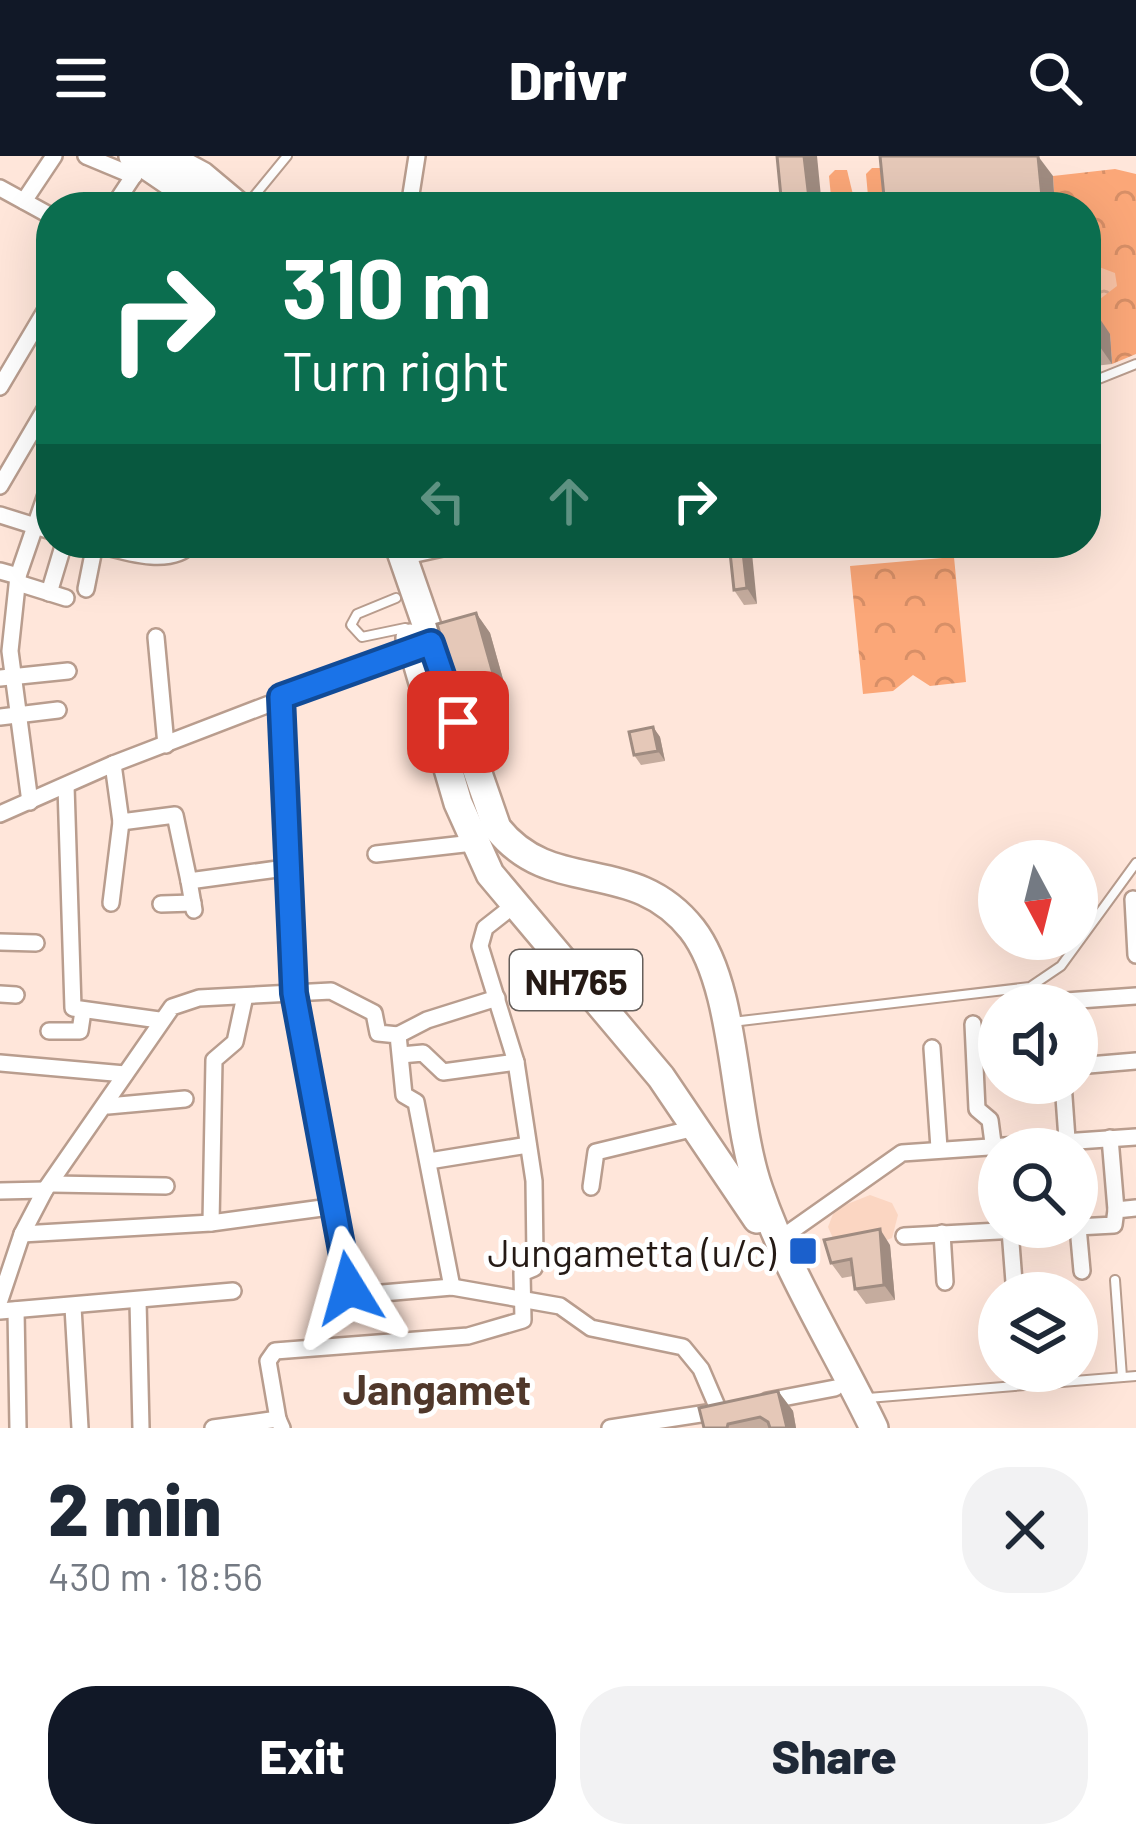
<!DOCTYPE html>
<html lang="en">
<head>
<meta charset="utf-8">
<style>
	body { margin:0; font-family:Barlow,sans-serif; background:#f2f2f3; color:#1f2937; height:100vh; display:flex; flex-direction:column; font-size:45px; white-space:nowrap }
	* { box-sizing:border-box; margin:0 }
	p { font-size:39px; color:#747a83 }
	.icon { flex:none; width:66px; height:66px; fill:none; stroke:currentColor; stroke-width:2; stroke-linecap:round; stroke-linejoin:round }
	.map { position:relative; height:1272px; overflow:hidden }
	.details { display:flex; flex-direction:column; background:#fff; flex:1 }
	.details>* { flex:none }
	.hud { position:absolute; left:36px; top:36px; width:1065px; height:366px; border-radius:48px; box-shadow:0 12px 48px #0002; background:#0b6e4f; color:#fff; overflow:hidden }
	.needle { width:78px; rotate:173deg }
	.fabs { position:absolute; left:978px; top:684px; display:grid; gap:24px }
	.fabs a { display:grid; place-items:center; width:120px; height:120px; border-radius:50%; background:#fff; box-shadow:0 12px 48px #0002; font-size:60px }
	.pin { position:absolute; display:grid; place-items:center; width:102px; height:102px; color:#fff; margin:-51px; border-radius:24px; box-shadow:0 6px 18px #0006 }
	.me { position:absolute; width:132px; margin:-66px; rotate:352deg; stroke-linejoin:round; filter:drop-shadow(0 0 9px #0008) }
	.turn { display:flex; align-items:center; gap:42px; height:252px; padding:0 48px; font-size:54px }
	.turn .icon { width:156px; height:156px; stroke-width:2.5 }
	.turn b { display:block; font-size:84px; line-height:102px }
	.lanes { display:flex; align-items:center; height:114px; padding:0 48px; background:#0003; justify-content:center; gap:60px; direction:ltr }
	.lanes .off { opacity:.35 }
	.round { display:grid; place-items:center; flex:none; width:126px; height:126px; border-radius:48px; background:#f2f2f3 }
	.overview { display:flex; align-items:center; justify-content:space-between; height:204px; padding:0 48px }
	h1 { font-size:72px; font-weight:800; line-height:90px }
	.primary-button { display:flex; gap:24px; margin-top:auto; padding:24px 48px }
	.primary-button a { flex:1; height:138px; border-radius:48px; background:#111827; color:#fff; font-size:48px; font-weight:800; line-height:138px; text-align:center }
	.primary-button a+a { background:#f2f2f3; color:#1f2937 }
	header { display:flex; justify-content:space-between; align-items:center; height:156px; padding:0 48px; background:#111827; color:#fff; font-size:54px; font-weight:800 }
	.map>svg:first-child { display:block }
	.built { fill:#fbd6c2 }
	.grass { fill:#fba778 }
	.park { fill:url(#park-crowns) }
	.water { fill:url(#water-ripples) }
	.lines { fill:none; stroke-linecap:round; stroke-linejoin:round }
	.service-casing { stroke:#b99d8e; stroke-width:12 }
	.minor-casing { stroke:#b99d8e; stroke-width:20 }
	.trunk-casing { stroke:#b99d8e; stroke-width:32 }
	.path { stroke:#ac988f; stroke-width:3; stroke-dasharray:9 6; stroke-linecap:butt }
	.service { stroke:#fff; stroke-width:8 }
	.minor { stroke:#fff; stroke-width:15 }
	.trunk { stroke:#fff; stroke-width:27 }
	.wall { fill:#c5ac9e }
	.shaded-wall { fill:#a08c81 }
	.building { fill:#e5c8b8; stroke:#a08c81; stroke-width:3 }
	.route-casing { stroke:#114b97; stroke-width:30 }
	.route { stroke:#1a73e8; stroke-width:21 }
	.poi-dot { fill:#1b60cc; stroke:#fff; stroke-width:4.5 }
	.labels { text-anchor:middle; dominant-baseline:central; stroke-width:10; stroke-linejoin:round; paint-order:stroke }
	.shield { fill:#fff; stroke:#665f5b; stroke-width:3 }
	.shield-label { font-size:36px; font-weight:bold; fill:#251a15 }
	.poi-label { font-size:39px; fill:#251a15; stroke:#fff; text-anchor:end }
	.neighbourhood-label { font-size:42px; font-weight:bold; fill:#50382b; stroke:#fff }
</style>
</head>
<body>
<header><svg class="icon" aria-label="menu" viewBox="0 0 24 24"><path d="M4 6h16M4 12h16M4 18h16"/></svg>Drivr<svg class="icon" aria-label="search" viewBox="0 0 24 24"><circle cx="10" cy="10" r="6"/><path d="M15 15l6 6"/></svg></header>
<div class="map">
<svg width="1136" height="1272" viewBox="0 0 1136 1272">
	<defs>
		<pattern id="park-crowns" width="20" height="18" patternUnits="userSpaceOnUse" patternTransform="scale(3)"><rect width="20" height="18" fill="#fba778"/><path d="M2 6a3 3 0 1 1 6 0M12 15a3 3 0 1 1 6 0" fill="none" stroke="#d78f67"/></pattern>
		<pattern id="water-ripples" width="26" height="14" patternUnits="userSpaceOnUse" patternTransform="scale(3)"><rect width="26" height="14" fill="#f9c3a6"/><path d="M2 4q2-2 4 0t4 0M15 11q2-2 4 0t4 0" fill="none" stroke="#d5a78e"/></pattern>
	</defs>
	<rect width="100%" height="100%" fill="#ffe6da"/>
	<polygon class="built" points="870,1039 892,1047 898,1059 892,1082 854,1097 836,1089 828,1071 835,1053"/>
	<g class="grass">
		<polygon points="872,12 884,12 893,51 869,51 866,18"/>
		<polygon points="835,14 847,14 856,51 832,51 829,20"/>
	</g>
	<g class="park">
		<polygon points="1115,13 1136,18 1136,198 1112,208 1110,178 1086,179 1086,51 1055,51 1053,20"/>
		<polygon points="954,401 966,526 930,530 913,519 893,535 863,538 850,410"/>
	</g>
	<polygon class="water" points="1099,111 1115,117 1117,130 1100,143 1086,143 1086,114"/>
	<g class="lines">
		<defs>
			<g id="service">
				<polyline points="246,50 287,0"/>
				<polyline points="1086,228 1136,208"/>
				<polyline points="396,442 357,458 351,469 362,481 405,472"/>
				<polyline points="732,866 1030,831 1061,810 1136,707"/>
				<polyline points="1115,1124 1122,1221"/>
				<polyline points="868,1242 1136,1220"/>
			</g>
			<g id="minor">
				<polyline points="86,0 134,20"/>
				<polyline points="0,32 51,60"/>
				<polyline points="24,45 54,0"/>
				<polyline points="113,51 142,7"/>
				<polyline points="409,51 417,0"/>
				<polyline points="0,231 51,145"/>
				<polyline points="0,330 51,243"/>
				<polyline points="0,359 51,375"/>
				<path d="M 92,387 C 119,394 171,413 192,387"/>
				<polyline points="402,401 461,388"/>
				<polyline points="0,415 18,420"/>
				<polyline points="18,427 66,442"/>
				<polyline points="86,433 95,388"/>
				<polyline points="49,437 64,387"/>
				<polyline points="156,481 166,589"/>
				<polyline points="0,522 68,515"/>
				<polyline points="281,541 294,837 349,1132 359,1139 452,1131 560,1150 591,1172 683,1191 701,1213 719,1255"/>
				<polyline points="0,561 58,554"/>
				<polyline points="113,608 121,666 175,659 189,725"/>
				<polyline points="66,630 73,852 159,864"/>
				<polyline points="30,646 10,495 18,420 51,324"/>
				<polyline points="0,658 113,608 415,492"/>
				<polyline points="376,698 473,687"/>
				<polyline points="1133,743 1136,799"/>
				<polyline points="111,747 121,666"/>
				<polyline points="161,748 193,747"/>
				<polyline points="194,754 189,725 285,712"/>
				<polyline points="0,786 36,787"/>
				<polyline points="0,838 16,839"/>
				<polyline points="1009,849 1136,840"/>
				<polyline points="973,868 977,953 990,964 993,987"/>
				<polyline points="49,875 80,875 83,855"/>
				<polyline points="398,879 427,864 497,842"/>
				<polyline points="932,892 939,992"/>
				<polyline points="401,899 423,897 443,916 516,906"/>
				<polyline points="0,907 125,918"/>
				<polyline points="1077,910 1136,905"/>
				<polyline points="1063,927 1067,983"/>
				<polyline points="108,950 185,943"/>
				<polyline points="1110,982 1116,1054"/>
				<polyline points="429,1005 528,989"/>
				<polyline points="52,1028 166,1030"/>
				<polyline points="591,1031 596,996 695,972"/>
				<polyline points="0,1035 45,1034"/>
				<polyline points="211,1067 214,904 235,886 245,840"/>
				<polyline points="1077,1071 1114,1069 1116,1054 1136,1052"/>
				<polyline points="1078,1071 1082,1115"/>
				<polyline points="1010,1074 1014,1126"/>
				<polyline points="942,1077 945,1126"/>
				<polyline points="22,1078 211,1067 337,1050"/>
				<polyline points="904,1080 1075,1071"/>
				<polyline points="780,1083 902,997 1136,981"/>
				<polyline points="0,1144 22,1078 45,1034 172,851 199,842 331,835 374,857 378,877 398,879 404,939 416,946 452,1131"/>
				<polyline points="138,1145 141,1272"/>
				<polyline points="73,1151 80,1272"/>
				<polyline points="16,1154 18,1272"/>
				<polyline points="0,1155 233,1135"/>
				<polyline points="767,1245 835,1232"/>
				<polyline points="278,1263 268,1205 275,1195 468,1180 523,1164 522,1117 534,1112 535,1101 534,1025 516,906 480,790 485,772 513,750"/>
				<polyline points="213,1272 278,1263 282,1272"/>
				<polyline points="610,1272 720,1255"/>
			</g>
			<g id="trunk">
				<polyline points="133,0 208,51"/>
				<polyline points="165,0 202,20 239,51"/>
				<path d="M 398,387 L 497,672 C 552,742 633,698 692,773 C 738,832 732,958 759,1034 C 788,1118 836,1193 874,1272"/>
				<polyline points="410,482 458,647 490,718 661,921 757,1063"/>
			</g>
		</defs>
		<use href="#service" class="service-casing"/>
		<use href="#minor" class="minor-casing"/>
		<use href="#trunk" class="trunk-casing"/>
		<polyline class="path" points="897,387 898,396"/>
		<use href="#service" class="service"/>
		<use href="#minor" class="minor"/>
		<use href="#trunk" class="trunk"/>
	</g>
	<g class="wall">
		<polygon points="1086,158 1110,178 1112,208 1086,211"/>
		<polygon points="729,387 757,448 744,449 734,434"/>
		<polygon points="476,457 490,477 508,541 470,552 456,532"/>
		<polygon points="653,571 660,581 665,605 641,609 634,599"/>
		<polygon points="890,1089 895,1144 866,1148 855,1133 853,1120 842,1122 831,1107"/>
		<polygon points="778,1235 793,1255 796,1272 704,1272"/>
	</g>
	<g class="shaded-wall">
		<polygon points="804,0 817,0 822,51 810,51"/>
		<polygon points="1038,0 1053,20 1055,51 1043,51"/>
		<polygon points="1096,157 1110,178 1112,208 1098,188"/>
		<polygon points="742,387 751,387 757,448 747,432"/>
		<polygon points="476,457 490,477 508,541 494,521"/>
		<polygon points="653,571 660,581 665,605 658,595"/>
		<polygon points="880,1073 890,1089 895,1144 884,1129"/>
		<polygon points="778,1235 793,1255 796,1272 787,1272"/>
	</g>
	<g class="building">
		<polygon points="777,0 804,0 810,51 782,51"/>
		<polygon points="880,0 1038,0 1043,51 885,51"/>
		<polygon points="1096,157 1098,188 1086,189 1086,158"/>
		<polygon points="729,387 742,387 747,432 734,434"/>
		<polygon points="476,457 494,521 456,532 437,468"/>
		<polygon points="653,571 658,595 634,599 629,576"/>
		<polygon points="880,1073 884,1129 855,1133 851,1103 831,1107 824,1084"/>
		<polygon points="778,1235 787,1272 770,1272 768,1266 760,1261 728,1268 727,1272 704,1272 699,1252"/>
	</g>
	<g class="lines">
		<defs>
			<polyline id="route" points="349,1132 294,837 281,541 431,487 458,566"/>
		</defs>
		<use href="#route" class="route-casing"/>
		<use href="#route" class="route"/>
	</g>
	<rect class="poi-dot" x="788" y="1080" width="30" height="30" rx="6"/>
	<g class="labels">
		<rect class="shield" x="510" y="794" width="132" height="60" rx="9"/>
		<g class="shield-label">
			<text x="576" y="824">NH765</text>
		</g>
		<g class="poi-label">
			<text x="776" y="1095">Jungametta (u/c)</text>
		</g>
		<g class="neighbourhood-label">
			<text x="437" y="1232">Jangamet</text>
		</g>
	</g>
</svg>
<div class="fabs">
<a><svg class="needle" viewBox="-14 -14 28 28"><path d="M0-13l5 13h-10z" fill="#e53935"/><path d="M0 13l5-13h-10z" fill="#747a83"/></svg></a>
<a><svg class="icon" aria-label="sound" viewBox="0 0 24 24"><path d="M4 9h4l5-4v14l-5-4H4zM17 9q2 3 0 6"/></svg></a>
<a><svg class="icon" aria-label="search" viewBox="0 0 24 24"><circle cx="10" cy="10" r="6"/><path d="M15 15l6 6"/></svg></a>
<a><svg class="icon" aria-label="layers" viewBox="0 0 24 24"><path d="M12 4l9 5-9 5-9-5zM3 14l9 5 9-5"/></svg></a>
</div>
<div class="pin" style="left:458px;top:566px;background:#d93025"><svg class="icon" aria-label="arrive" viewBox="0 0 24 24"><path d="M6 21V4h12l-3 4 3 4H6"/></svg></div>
<svg class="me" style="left:349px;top:1132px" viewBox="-20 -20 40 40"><path d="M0-17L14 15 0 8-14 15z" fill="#1a73e8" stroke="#fff" stroke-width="4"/></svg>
<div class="hud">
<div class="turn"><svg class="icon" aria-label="right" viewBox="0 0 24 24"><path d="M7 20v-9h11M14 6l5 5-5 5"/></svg><div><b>310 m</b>Turn right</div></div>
<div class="lanes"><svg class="icon off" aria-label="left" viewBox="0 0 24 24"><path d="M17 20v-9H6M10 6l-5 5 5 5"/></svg><svg class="icon off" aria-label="ahead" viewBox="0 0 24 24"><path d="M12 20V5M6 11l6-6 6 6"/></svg><svg class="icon" aria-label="right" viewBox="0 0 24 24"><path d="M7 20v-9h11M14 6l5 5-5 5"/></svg></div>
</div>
</div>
<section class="details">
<div class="overview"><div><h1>2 min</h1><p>430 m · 18:56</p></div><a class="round"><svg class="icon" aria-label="close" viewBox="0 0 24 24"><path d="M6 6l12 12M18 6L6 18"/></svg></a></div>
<div class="primary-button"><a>Exit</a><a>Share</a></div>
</section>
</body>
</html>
